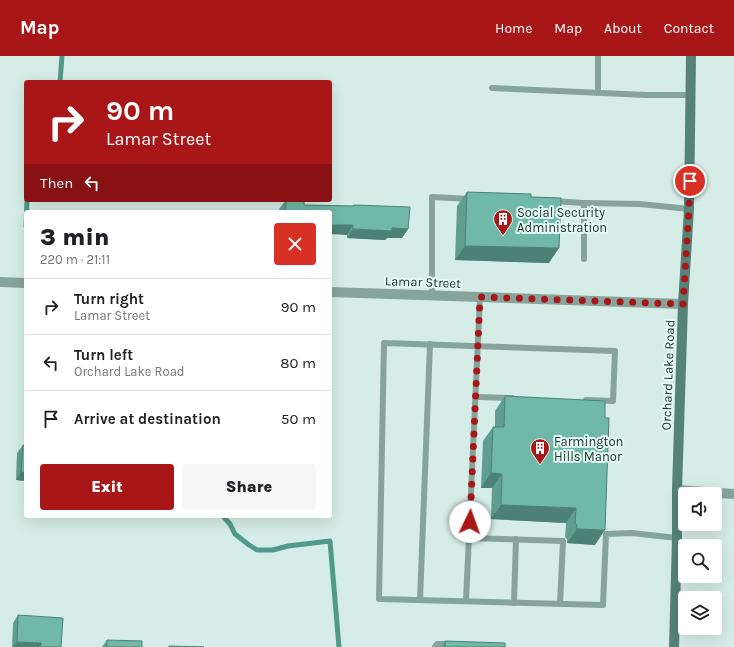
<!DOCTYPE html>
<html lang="en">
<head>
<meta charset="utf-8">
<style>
	body { margin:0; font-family:Karla,sans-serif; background:#f6f6f6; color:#202124; height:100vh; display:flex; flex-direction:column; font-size:15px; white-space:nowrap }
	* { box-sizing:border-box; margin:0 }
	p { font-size:13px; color:#757577 }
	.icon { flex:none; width:22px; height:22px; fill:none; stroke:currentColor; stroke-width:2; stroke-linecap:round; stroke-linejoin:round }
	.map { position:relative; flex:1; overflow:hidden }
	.details { position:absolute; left:24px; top:154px; width:308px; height:308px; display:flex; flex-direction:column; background:#fff; border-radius:4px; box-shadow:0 4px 16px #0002 }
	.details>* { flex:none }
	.banner { position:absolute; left:24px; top:24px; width:308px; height:122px; border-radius:4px; box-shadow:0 4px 16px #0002; background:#a91618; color:#fff; overflow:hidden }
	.buttons { position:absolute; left:678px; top:431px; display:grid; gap:8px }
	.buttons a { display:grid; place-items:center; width:44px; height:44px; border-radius:4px; background:#fff; box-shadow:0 4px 16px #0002; font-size:20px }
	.pin { position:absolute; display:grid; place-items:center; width:34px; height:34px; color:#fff; margin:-17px; border:2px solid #fff; border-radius:50%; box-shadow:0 1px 4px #0007 }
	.me { position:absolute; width:44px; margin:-22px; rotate:3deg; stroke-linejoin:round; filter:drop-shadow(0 0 3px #0008) }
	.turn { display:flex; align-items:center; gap:14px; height:84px; padding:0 16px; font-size:18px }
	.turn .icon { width:52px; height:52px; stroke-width:2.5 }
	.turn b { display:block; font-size:28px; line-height:34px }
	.then { display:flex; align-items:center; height:38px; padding:0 16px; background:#0003; gap:8px; font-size:15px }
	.round { display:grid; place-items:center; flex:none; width:42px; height:42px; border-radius:4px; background:#f6f6f6 }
	.summary { display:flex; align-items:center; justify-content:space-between; height:68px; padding:0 16px }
	h1 { font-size:24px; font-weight:800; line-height:30px }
	.primary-button { display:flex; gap:8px; margin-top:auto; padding:8px 16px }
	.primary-button a { flex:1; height:46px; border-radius:4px; background:#a91618; color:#fff; font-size:16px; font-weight:800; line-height:46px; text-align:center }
	.primary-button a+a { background:#f6f6f6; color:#202124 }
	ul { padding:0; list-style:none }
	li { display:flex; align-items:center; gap:12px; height:56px; padding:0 16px; border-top:1px solid #e0e0e0 }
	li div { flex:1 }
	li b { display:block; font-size:15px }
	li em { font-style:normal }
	header { display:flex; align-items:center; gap:24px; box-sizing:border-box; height:56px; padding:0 20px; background:#a91618; color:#fff }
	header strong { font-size:19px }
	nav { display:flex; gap:22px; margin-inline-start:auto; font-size:14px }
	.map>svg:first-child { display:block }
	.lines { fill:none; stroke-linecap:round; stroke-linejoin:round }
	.stream { stroke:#519989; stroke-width:5 }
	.service { stroke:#86a49c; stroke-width:6 }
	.minor { stroke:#86a49c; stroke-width:10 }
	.secondary { stroke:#568378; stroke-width:10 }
	.wall { fill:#609e90 }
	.shaded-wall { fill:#4e8175 }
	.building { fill:#70b8a7; stroke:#4e8175 }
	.route { stroke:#a91618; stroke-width:7; stroke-dasharray:0 12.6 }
	.labels { text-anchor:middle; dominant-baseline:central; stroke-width:4; stroke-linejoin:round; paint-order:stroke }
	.poi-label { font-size:13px; fill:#293330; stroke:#e2faf4; text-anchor:start }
	.street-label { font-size:13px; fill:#293330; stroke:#e2faf4 }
</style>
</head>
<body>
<header>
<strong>Map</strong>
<nav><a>Home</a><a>Map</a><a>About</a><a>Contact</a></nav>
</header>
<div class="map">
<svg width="734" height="591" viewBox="0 0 734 591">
	<rect width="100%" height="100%" fill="#d5ede6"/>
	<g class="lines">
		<g class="stream">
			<polyline points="60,26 62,0"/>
			<polyline points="26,170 27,144"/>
			<polyline points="223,460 230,468 235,478 249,489 257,494 273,494 288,490 330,485 339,591"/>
		</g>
		<g class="service">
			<polyline points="492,32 646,39 691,39"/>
			<polyline points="598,36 598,0"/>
			<polyline points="553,145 584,147"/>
			<polyline points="584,203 584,147 640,148 689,153"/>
			<polyline points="432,239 432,141 470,143"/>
			<polyline points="476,341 512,342"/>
			<polyline points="586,344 613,345 615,295 384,287 379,543 603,549 606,478 632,477 677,482"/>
			<polyline points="469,482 563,485 560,548"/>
			<polyline points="420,544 430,288"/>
			<polyline points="466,545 480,241"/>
			<polyline points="514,547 516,483"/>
			<polyline points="435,591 437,588 451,588"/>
		</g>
		<g class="minor">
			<polyline points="0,226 26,227"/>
			<polyline points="330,236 683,248"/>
			<polyline points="677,434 734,438"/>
		</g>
		<polyline class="secondary" points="674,591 677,482 677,434 683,248 689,153 691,0"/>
	</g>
	<g class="wall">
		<polygon points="467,136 531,141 549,207 455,204 457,150"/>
		<polygon points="286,144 304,149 353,150 354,149 408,173 402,182 387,182 385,184 347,182 347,179 330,156 279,156 279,153"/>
		<polygon points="505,340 605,345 595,489 567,487 567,483 565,481 566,467 491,463 492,432 481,432 483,385 493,371 495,371 495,355"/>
		<polygon points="23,389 26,389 26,425 16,424 17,397"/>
		<polygon points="18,559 61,591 12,591 13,567"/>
		<polygon points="107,584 142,591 102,591"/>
		<polygon points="445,585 505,591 441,591"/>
	</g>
	<g class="shaded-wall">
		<polygon points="330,169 353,169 347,179 330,178"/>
		<polygon points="392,172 408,173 402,182 387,182 385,184 347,182 353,173"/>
		<polygon points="465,190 559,192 549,207 455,204"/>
		<polygon points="21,416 26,417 26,425 16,424"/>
		<polygon points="491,417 502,418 492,432 481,432"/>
		<polygon points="501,449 576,452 566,467 491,463"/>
		<polygon points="577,473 605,474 595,489 567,487"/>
		<polygon points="17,586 41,587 39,591 13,591"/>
	</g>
	<g class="building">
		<polygon points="467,136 531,138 531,141 561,142 559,192 465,190"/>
		<polygon points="286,144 304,144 304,149 354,150 354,149 410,151 408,173 392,172 392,175 353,173 353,169 330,169 330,156 286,156"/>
		<polygon points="505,340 605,345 605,362 609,362 605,474 577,473 577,469 575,467 576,452 501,449 502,418 491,417 493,371 504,371"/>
		<polygon points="23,389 26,389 26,417 21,416"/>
		<polygon points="18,559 63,562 61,591 41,591 41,587 17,586"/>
		<polygon points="107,584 142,585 142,591 107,591"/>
		<polygon points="445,585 505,587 505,591 445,591"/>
		<polygon points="169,590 204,591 169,591"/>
	</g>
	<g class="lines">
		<polyline class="route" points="470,466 480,241 683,248 689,153 690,125"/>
	</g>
	<defs>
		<symbol id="building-pin" viewBox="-11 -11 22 30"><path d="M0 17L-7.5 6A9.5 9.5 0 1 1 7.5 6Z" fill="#a91618" stroke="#e2faf4"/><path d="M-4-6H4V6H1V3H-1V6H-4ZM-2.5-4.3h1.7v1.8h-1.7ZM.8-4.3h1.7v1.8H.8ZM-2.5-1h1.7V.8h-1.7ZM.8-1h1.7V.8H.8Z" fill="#fff"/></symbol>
	</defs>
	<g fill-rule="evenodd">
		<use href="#building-pin" x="492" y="152" width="22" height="30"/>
		<use href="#building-pin" x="529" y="381" width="22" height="30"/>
	</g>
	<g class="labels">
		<g class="poi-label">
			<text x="517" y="156">Social Security<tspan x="517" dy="15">Administration</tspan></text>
			<text x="554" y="385">Farmington<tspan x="554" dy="15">Hills Manor</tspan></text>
		</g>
		<g class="street-label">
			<text transform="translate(423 226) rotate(2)">Lamar Street</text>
			<text transform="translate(668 319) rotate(-88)">Orchard Lake Road</text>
		</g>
	</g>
</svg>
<div class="buttons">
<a><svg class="icon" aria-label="sound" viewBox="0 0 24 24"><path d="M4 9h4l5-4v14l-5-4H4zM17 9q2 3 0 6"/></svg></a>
<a><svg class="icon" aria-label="search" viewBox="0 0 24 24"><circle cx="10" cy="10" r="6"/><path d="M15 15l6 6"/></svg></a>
<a><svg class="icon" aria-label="layers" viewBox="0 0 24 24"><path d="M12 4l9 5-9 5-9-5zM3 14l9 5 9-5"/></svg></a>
</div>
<div class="pin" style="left:690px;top:125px;background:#d93025"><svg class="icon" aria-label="arrive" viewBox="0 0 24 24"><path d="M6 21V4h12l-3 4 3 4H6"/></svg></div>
<svg class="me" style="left:470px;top:466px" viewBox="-20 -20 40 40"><circle r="19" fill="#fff"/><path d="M0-13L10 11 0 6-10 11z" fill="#a91618"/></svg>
<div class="banner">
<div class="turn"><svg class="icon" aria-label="right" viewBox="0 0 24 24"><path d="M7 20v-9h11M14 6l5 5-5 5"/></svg><div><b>90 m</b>Lamar Street</div></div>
<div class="then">Then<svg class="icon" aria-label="left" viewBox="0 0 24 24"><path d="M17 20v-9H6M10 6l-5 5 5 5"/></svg></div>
</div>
<section class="details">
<div class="summary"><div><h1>3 min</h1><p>220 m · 21:11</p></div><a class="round" style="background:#d93025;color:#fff"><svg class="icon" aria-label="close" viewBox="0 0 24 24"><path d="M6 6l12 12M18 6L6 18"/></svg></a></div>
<ul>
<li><svg class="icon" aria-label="right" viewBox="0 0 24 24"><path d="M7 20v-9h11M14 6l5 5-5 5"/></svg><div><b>Turn right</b><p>Lamar Street</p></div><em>90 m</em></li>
<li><svg class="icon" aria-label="left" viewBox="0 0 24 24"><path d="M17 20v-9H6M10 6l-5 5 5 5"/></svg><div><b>Turn left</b><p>Orchard Lake Road</p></div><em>80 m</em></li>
<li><svg class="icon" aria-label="arrive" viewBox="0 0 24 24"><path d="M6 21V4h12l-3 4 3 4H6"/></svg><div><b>Arrive at destination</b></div><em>50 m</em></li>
</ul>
<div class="primary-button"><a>Exit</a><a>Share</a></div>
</section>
</div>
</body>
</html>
